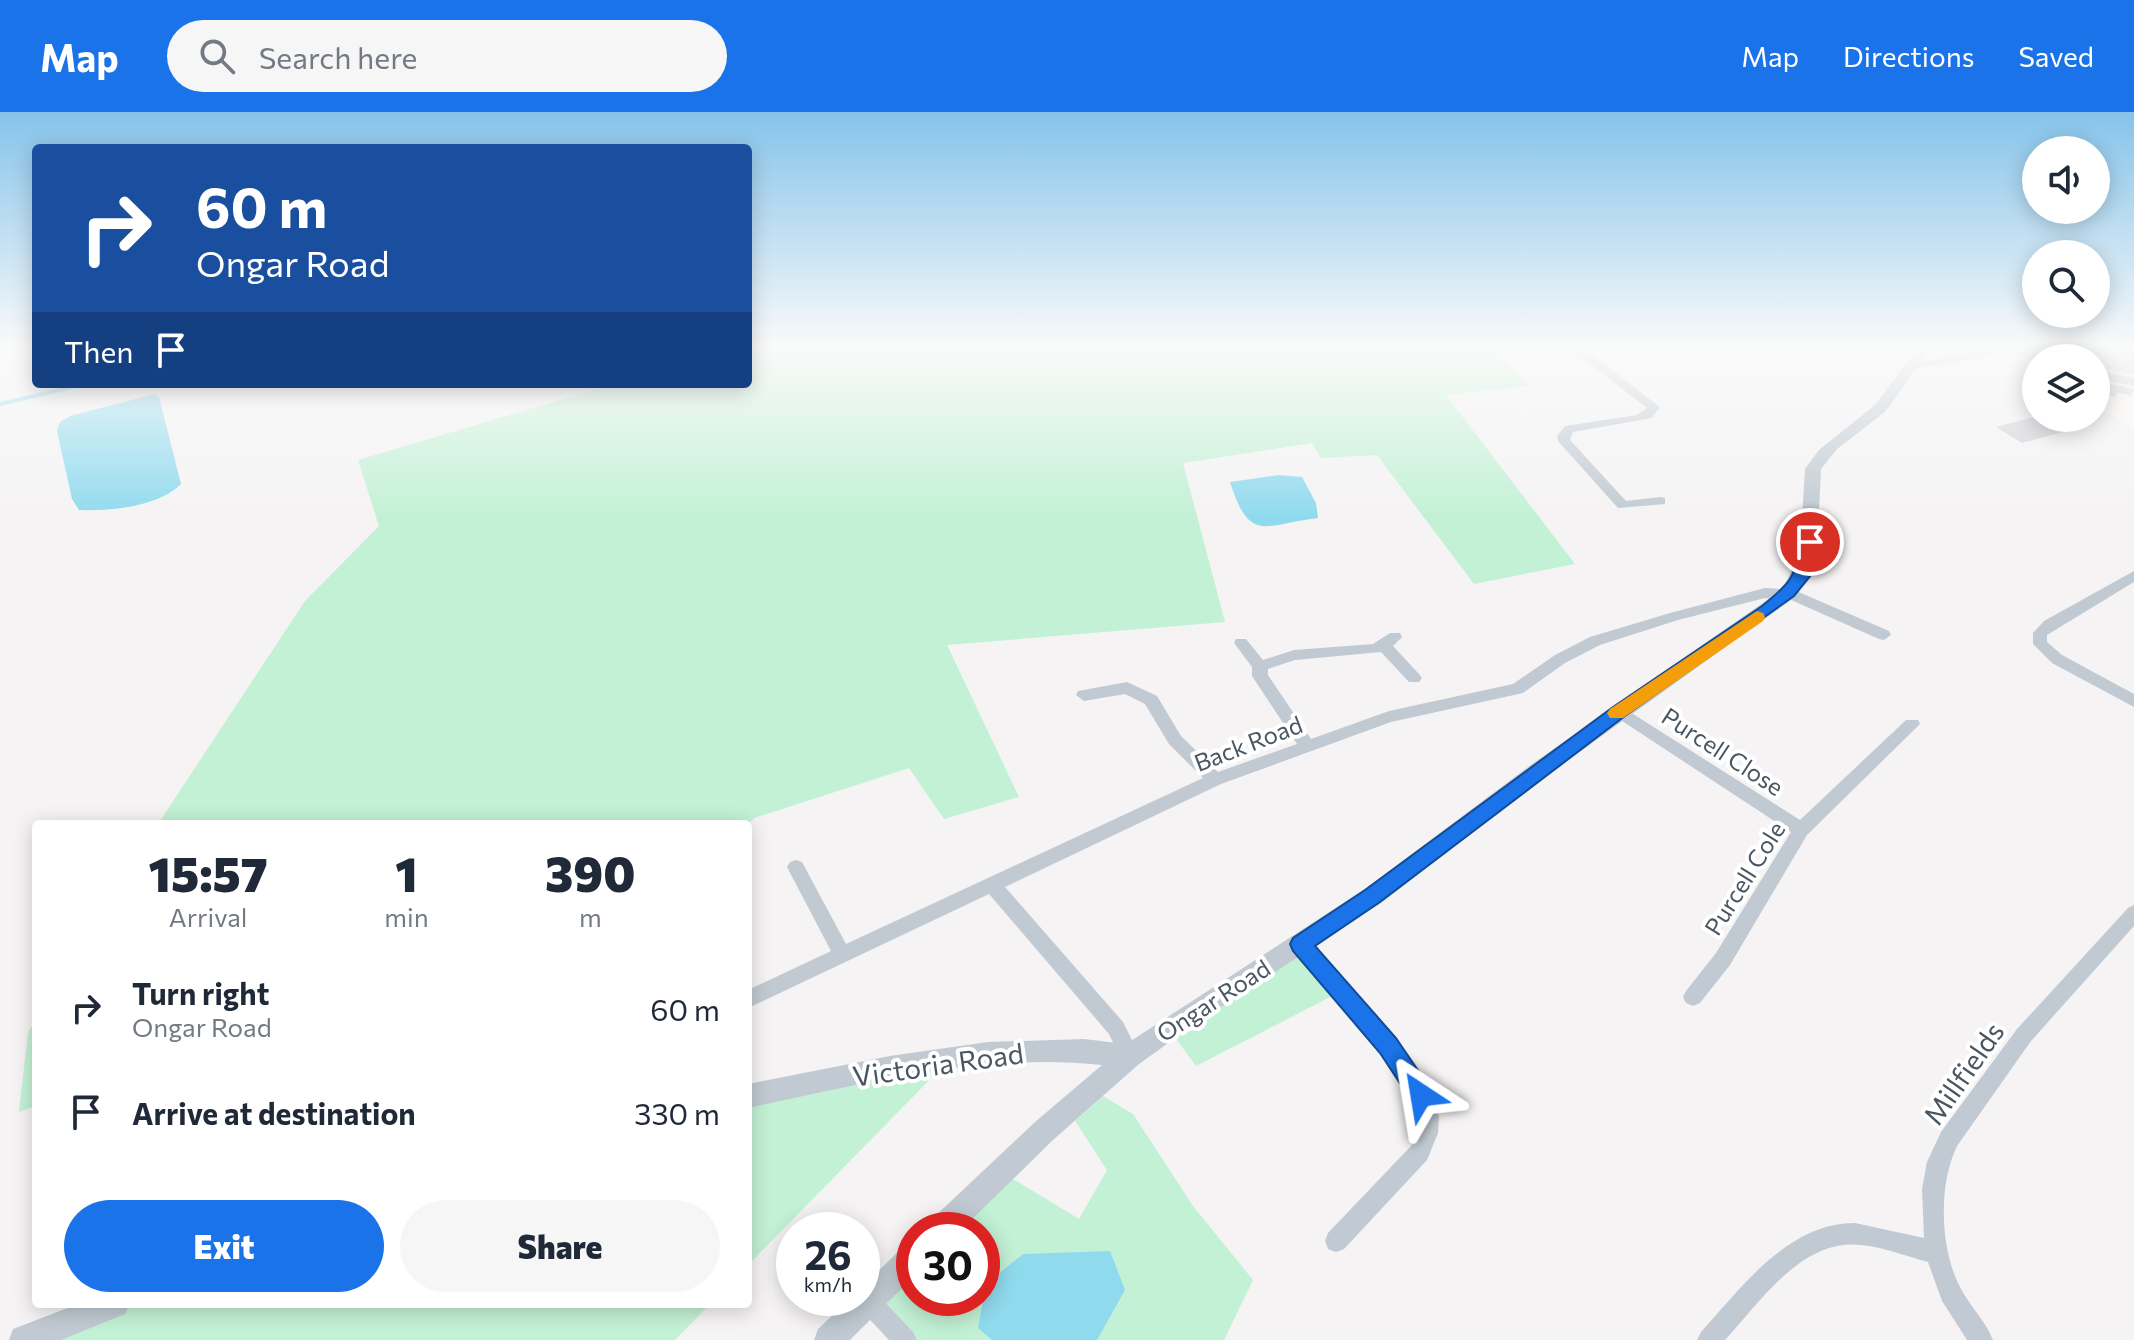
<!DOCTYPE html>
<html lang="en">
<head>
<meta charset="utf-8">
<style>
	body { margin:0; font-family:Commissioner,sans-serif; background:#f6f6f7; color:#1f2937; height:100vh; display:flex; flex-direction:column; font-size:30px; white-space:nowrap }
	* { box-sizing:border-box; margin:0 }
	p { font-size:26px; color:#747a83 }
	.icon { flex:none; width:44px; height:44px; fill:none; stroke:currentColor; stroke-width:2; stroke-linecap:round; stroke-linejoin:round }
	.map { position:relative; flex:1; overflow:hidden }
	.side { position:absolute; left:32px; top:708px; width:720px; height:488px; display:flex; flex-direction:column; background:#fff; border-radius:8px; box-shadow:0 4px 20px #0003 }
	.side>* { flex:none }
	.hud { position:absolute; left:32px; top:32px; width:720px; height:244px; border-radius:8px; box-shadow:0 4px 20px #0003; background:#1a4fa0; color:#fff; overflow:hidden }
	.tools { position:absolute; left:2022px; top:24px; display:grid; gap:16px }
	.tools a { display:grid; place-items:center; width:88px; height:88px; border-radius:50%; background:#fff; box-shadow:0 4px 20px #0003; font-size:40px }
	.speed { position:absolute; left:776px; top:1100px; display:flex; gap:16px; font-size:40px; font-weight:700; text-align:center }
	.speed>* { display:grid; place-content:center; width:104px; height:104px; border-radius:50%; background:#fff; box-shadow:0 4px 20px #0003; line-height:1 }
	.speed small { font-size:20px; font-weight:400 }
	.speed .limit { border:12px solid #d22; background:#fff; color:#111 }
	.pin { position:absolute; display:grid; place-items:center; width:68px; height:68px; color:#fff; margin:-34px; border:4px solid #fff; border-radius:50%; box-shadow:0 2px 8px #0007 }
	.me { position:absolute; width:88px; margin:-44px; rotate:327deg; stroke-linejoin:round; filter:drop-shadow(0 0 6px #0008) }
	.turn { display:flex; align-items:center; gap:28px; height:168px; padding:0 32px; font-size:36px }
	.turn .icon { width:104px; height:104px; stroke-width:2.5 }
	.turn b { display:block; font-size:56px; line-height:68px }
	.then { display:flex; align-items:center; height:76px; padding:0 32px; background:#0003; gap:16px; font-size:30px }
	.eta { display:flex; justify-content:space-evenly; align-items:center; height:136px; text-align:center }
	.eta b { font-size:48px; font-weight:800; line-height:56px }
	.cta { display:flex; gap:16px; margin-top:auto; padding:16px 32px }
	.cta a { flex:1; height:92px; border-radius:48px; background:#1a73e8; color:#fff; font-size:32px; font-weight:800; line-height:92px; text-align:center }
	.cta a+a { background:#f6f6f7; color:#1f2937 }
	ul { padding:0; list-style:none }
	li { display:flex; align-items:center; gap:24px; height:104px; padding:0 32px }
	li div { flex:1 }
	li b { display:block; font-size:30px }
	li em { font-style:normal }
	header { display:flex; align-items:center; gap:48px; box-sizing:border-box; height:112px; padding:0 40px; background:#1a73e8; color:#fff }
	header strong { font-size:38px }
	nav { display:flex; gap:44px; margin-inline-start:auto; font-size:28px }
	.search { width:560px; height:72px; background:#f6f6f7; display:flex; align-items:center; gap:20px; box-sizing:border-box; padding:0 28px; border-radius:44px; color:#747a83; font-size:30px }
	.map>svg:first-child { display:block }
	.commercial { fill:#fdf9ef }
	.green { fill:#c3f1d5 }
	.water { fill:#90daee }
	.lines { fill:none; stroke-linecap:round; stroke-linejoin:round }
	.stream { stroke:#90daee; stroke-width:4 }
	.building { fill:#cdcfd5 }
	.minor { fill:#c1cad2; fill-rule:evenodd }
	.tertiary { fill:#c1cad2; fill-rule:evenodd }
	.route { fill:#1a73e8; stroke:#114b97; stroke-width:2 }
	.slow { fill:#f59e0b }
	.labels { text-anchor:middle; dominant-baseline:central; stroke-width:8; stroke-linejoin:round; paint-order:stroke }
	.street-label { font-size:24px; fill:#4a5661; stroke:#fff }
	.near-street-label { font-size:28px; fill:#4a5661; stroke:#fff }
</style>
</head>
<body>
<header>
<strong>Map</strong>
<div class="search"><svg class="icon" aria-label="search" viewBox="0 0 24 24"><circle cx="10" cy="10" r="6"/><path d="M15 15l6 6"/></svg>Search here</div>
<nav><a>Map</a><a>Directions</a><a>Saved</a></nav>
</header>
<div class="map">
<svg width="2134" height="1228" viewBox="0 0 2134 1228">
	<rect width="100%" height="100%" fill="#f5f3f3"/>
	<polygon class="commercial" points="2096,266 2134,277 2134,317 2096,294"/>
	<g class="green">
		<polygon points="748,235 1489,235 1531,274 1446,283 1575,452 1474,472 1377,343 1321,346 1312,331 1183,351 1225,510 947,533 1019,685 944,707 909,656 754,706 748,712 158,712 305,489 379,414 358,348 614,272 748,272"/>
		<polygon points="1300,832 1340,880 1196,954 1168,916"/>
		<polygon points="36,908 36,994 19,1000 28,920"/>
		<polygon points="948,949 748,1153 748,984"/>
		<polygon points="1103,984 1133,1002 1193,1094 1253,1168 1224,1228 918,1228 877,1189 914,1154 914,1186 982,1186 982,1118 953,1118 1013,1067 1079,1107 1107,1058 1075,1009"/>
		<polygon points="115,1192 710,1192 675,1228 25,1228"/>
	</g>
	<g class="water">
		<path d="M 155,282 L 159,285 L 181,372 C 158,395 110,399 79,398 L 72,387 L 57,319 L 60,310 L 70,304 Z"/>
		<path d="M 1279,363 L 1302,365 L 1316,391 L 1318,406 C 1265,412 1250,433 1230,370 Z"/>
		<polygon points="1110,1139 1125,1178 1097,1228 992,1228 978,1216 986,1172 1023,1142"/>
	</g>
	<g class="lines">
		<polyline class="stream" points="0,292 85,272"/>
	</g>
	<g class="building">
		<polygon points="2078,235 2121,235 2134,242 2134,263 2096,255 2096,246 2091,246"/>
		<polygon points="2096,269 2134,277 2131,284 2117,280 2115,285 2096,279"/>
		<polygon points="2030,306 2045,306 2067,319 2022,331 1996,315"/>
	</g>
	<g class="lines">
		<g class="minor">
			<polygon points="1568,235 1581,235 1660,295 1652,306 1573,320 1570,328 1626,389 1660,385 1665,386 1665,392 1618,396 1558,329 1557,324 1565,314 1637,303 1647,296"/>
			<polygon points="2004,235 2015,237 2009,240 1914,257 1908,254 1914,251"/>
			<polygon points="2134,459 2134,470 2047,523 2047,530 2062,543 2134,582 2134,595 2052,551 2033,532 2033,521 2044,509"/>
			<polygon points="1765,476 1794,478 1889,519 1891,523 1884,528 1879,527 1789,487 1784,489 1765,486 1678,508 1600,533 1565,551 1523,581 1391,610 1221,672 1005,775 1123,910 1140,944 1137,951 1130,953 1123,951 1109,922 989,782 748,896 748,878 831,839 787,755 790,750 796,748 802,750 846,832 1203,666 1169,632 1145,592 1125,582 1084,589 1076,583 1078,579 1127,570 1157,584 1181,624 1218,660 1297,632 1252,564 1252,555 1234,531 1236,527 1246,527 1263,548 1294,538 1373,532 1390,521 1400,521 1402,525 1393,534 1419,562 1422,566 1419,570 1409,570 1381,540 1295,548 1268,557 1268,563 1311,627 1389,599 1513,572 1555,543 1590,525 1670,501"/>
			<polygon points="1619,593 1800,708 1906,608 1918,608 1920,612 1807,723 1730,853 1700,891 1693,894 1686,891 1683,885 1686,879 1716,841 1791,720 1613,603 1611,599"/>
			<path d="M 2134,793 L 2134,814 L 2031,929 L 1957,1034 C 1938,1073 1940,1137 1960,1175 C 1969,1193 1985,1208 1993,1228 L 1967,1228 L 1942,1189 L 1928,1150 C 1901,1143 1871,1130 1843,1133 C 1793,1139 1757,1194 1725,1228 L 1697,1228 L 1701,1220 C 1742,1175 1788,1111 1855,1111 L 1924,1126 L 1922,1077 L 1927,1050 L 1941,1020 L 2017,917 L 2128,796 Z"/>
			<path d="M 1300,824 L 1307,826 L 1398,929 L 1427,973 L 1439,1005 L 1438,1021 L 1427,1048 L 1344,1137 L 1336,1140 L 1328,1137 L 1325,1129 L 1328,1121 L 1411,1034 C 1416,1025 1420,1014 1418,1004 C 1412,960 1325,872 1293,838 L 1291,832 L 1293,826 Z"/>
			<polygon points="868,1177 876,1181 913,1220 917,1228 889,1228 860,1197 856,1189 858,1186 862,1186 862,1180"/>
		</g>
		<g class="tertiary">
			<path d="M 1918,235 L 1932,235 L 1885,300 L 1837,337 L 1821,357 L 1817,439 L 1810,460 L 1795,485 L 1546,664 L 1381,791 L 1192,914 L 1139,952 L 1053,1028 L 961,1118 L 927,1118 L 931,1108 L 1035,1010 L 1102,953 C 983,940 863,972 748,996 L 748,972 L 890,944 L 988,930 L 1084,927 L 1126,932 L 1365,777 L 1532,652 L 1783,477 L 1800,439 L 1805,357 L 1819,338 L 1875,293 Z"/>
			<polygon points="1994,235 2016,235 2052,246 2036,248"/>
			<polygon points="2096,258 2134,266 2134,274 2096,266"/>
			<polygon points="914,1130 914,1164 850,1228 814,1228 818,1217 851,1186 862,1186 862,1175 904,1134"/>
			<polygon points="78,1192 130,1192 125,1202 61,1228 9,1228 13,1217"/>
		</g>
	</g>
	<linearGradient id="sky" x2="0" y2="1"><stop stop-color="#85c3ea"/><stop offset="0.58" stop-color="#fafafa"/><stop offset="1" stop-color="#fafafa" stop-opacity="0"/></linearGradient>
	<rect width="2134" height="406" fill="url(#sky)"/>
	<path class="route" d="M 1810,425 L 1818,430 L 1811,463 L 1794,484 L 1625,604 L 1380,790 L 1315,834 L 1396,926 L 1430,976 L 1433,983 L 1430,991 L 1421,995 L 1413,991 L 1380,941 L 1293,839 L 1290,832 L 1293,826 L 1365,778 L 1613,595 L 1762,494 C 1791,471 1794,466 1803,430 Z"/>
	<polygon class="slow" points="1757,499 1763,501 1765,505 1763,509 1623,606 1610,606 1607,601 1610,597"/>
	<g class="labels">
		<g class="street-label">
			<text transform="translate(1248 631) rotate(-21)">Back Road</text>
			<text transform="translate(1723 639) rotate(33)">Purcell Close</text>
			<text transform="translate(1744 766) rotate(-58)">Purcell Cole</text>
			<text transform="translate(1213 888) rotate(-33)">Ongar Road</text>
		</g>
		<g class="near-street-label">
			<text transform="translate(938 952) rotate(-8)">Victoria Road</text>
			<text transform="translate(1963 961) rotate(-55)">Millfields</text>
		</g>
	</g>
</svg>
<div class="tools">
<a><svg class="icon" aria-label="sound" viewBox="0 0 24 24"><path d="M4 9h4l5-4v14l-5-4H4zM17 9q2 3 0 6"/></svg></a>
<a><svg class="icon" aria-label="search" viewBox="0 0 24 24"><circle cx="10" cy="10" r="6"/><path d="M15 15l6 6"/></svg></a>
<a><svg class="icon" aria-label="layers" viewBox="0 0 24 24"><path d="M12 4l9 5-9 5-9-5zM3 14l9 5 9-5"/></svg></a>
</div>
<div class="speed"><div>26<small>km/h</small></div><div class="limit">30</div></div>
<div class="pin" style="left:1810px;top:430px;background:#d93025"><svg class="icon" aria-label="arrive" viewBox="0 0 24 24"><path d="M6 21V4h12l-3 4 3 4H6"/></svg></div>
<svg class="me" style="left:1421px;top:983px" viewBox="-20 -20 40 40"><path d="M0-17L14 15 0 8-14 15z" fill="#1a73e8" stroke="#fff" stroke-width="4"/></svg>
<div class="hud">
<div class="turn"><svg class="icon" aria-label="right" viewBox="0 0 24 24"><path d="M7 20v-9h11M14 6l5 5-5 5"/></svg><div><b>60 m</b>Ongar Road</div></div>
<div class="then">Then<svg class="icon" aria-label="arrive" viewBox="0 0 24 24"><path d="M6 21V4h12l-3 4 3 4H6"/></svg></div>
</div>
<section class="side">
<div class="eta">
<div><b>15:57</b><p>Arrival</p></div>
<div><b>1</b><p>min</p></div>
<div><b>390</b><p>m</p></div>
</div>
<ul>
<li><svg class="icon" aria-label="right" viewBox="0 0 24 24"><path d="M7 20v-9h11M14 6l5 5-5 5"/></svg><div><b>Turn right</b><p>Ongar Road</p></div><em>60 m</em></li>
<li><svg class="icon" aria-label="arrive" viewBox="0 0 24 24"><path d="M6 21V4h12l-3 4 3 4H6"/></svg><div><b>Arrive at destination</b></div><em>330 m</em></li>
</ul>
<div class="cta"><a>Exit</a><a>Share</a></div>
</section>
</div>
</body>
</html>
